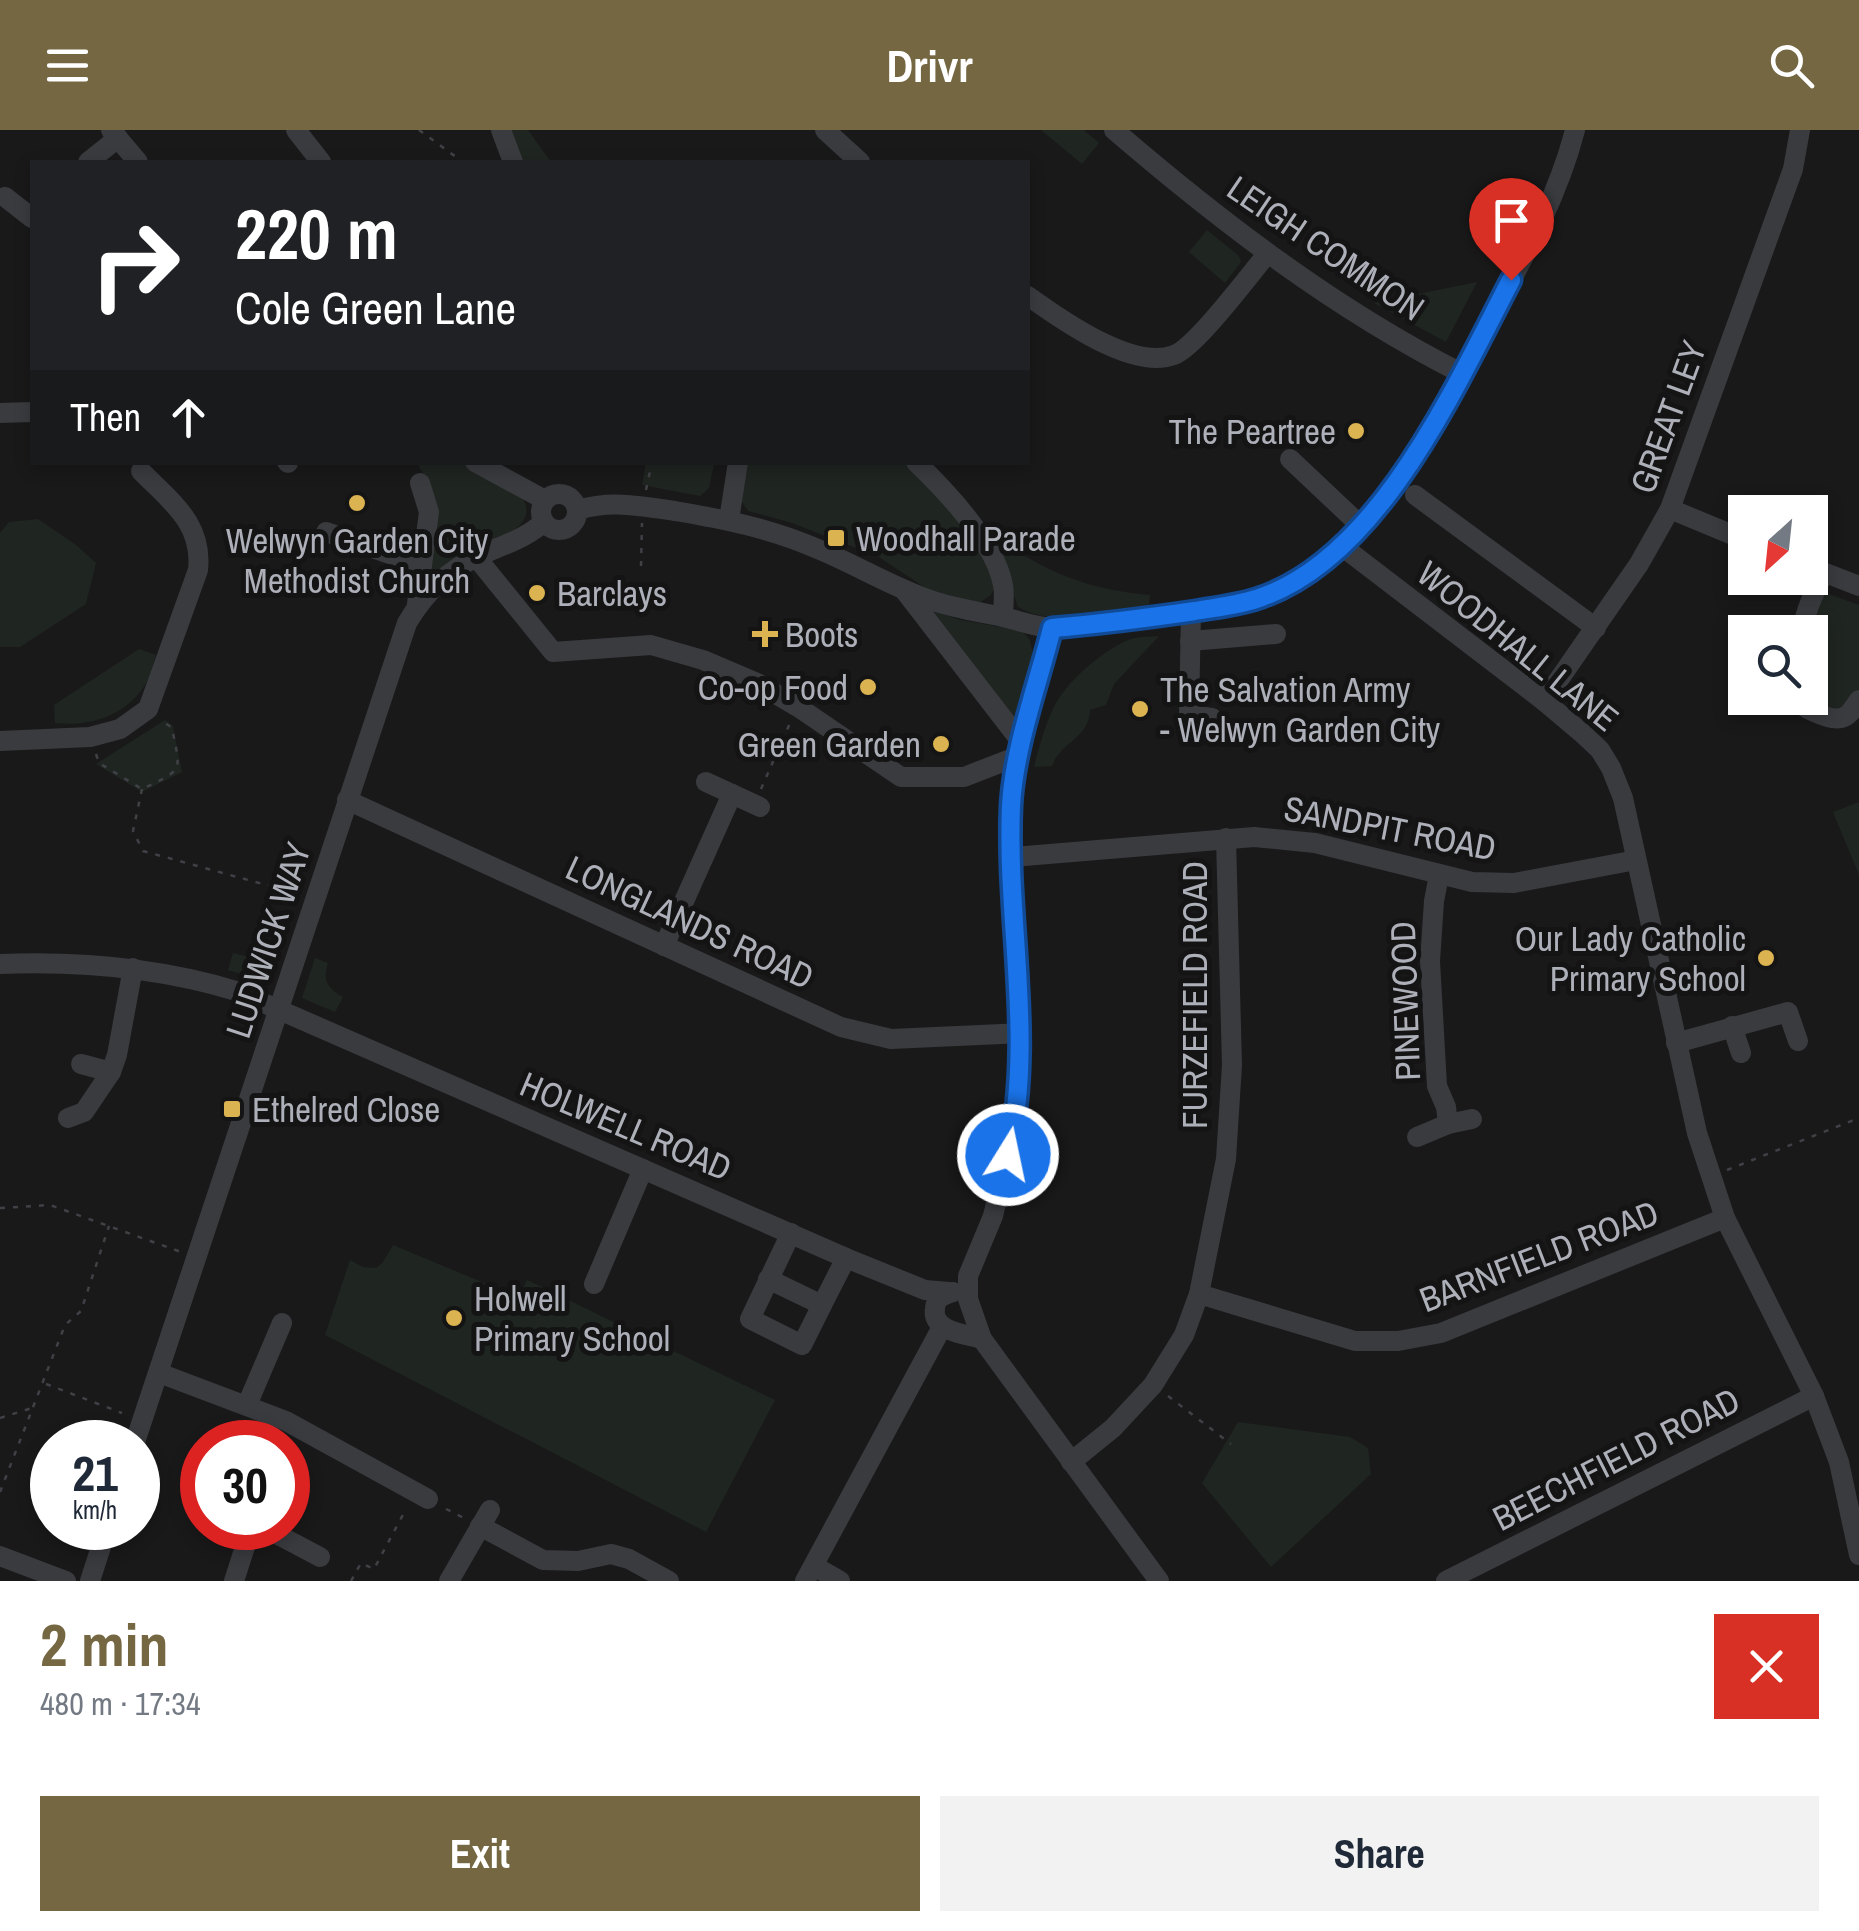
<!DOCTYPE html>
<html lang="en">
<head>
<meta charset="utf-8">
<style>
	body { margin:0; font-family:"Archivo Narrow",sans-serif; background:#f2f2f3; color:#1f2937; height:100vh; display:flex; flex-direction:column; font-size:38px; white-space:nowrap }
	* { box-sizing:border-box; margin:0 }
	p { font-size:32px; color:#747a83 }
	.icon { flex:none; width:55px; height:55px; fill:none; stroke:currentColor; stroke-width:2; stroke-linecap:round; stroke-linejoin:round }
	.map { position:relative; height:1451px; overflow:hidden }
	.sheet { display:flex; flex-direction:column; background:#fff; flex:1 }
	.sheet>* { flex:none }
	.guide { position:absolute; left:30px; top:30px; width:1000px; height:305px; border-radius:0px; box-shadow:0 5px 15px #0003; background:#202124; color:#fff; overflow:hidden }
	.needle { width:65px; rotate:207deg }
	.tools { position:absolute; left:1728px; top:365px; display:grid; gap:20px }
	.tools a { display:grid; place-items:center; width:100px; height:100px; border-radius:0px; background:#fff; box-shadow:0 5px 15px #0003; font-size:50px }
	.speed { position:absolute; left:30px; top:1290px; display:flex; gap:20px; font-size:50px; font-weight:700; text-align:center }
	.speed>* { display:grid; place-content:center; width:130px; height:130px; border-radius:50%; background:#fff; box-shadow:0 5px 15px #0003; line-height:1 }
	.speed small { font-size:25px; font-weight:400 }
	.speed .limit { border:15px solid #d22; background:#fff; color:#111 }
	.pin { position:absolute; display:grid; place-items:center; width:85px; height:85px; color:#fff; margin:-102px -42px; border-radius:50% 50% 50% 0; rotate:-45deg; box-shadow:0 0 10px #0007 }
	.pin .icon { rotate:45deg }
	.me { position:absolute; width:110px; margin:-55px; rotate:10deg; stroke-linejoin:round; filter:drop-shadow(0 0 8px #0008) }
	.turn { display:flex; align-items:center; gap:35px; height:210px; padding:0 40px; font-size:45px }
	.turn .icon { width:130px; height:130px; stroke-width:2.5 }
	.turn b { display:block; font-size:70px; line-height:85px }
	.then { display:flex; align-items:center; height:95px; padding:0 40px; background:#0003; gap:20px; font-size:38px }
	.round { display:grid; place-items:center; flex:none; width:105px; height:105px; border-radius:0px; background:#f2f2f3 }
	.head { display:flex; align-items:center; justify-content:space-between; height:170px; padding:0 40px }
	h1 { font-size:60px; font-weight:700; line-height:75px; color:#746742 }
	.cta { display:flex; gap:20px; margin-top:auto; padding:20px 40px }
	.cta a { flex:1; height:115px; border-radius:0px; background:#746742; color:#fff; font-size:40px; font-weight:700; line-height:115px; text-align:center }
	.cta a+a { background:#f2f2f3; color:#1f2937 }
	header { display:flex; justify-content:space-between; align-items:center; height:130px; padding:0 40px; background:#746742; color:#fff; font-size:45px; font-weight:700 }
	.map>svg:first-child { display:block }
	.green { fill:#1f2520 }
	.lines { fill:none; stroke-linecap:round; stroke-linejoin:round }
	.path { stroke:#404146; stroke-width:2.5; stroke-dasharray:5 8; stroke-linecap:butt }
	.minor { stroke:#3a3b3f; stroke-width:20 }
	.route-casing { stroke:#114b97; stroke-width:25 }
	.route { stroke:#1a73e8; stroke-width:18 }
	.poi-dot { fill:#dbb350; stroke:#141415; stroke-width:4 }
	.labels { text-anchor:middle; dominant-baseline:central; stroke-width:10; stroke-linejoin:round; paint-order:stroke }
	.street-label { font-size:35px; fill:#adb0b8; stroke:#141415 }
	.poi-label { font-size:35px; fill:#adb0b8; stroke:#141415; text-anchor:start }
</style>
</head>
<body>
<header><svg class="icon" aria-label="menu" viewBox="0 0 24 24"><path d="M4 6h16M4 12h16M4 18h16"/></svg>Drivr<svg class="icon" aria-label="search" viewBox="0 0 24 24"><circle cx="10" cy="10" r="6"/><path d="M15 15l6 6"/></svg></header>
<div class="map">
<svg width="1859" height="1451" viewBox="0 0 1859 1451">
	<rect width="100%" height="100%" fill="#19191a"/>
	<g class="green">
		<polygon points="507,0 528,0 551,32 521,32"/>
		<polygon points="1041,0 1084,0 1099,13 1082,34"/>
		<polygon points="1207,100 1239,126 1241,132 1225,153 1189,122"/>
		<polygon points="1477,152 1446,212 1374,173"/>
		<path d="M 417,333 C 431,333 450,329 464,334 C 484,340 541,363 523,391 C 513,408 451,436 430,448 L 426,348 Z"/>
		<polygon points="646,333 646,332 714,333 709,358 700,366 642,355"/>
		<polygon points="746,333 905,333 968,396 995,456 991,465 979,473 927,459 879,427 792,393 748,381 741,371"/>
		<polygon points="38,389 76,415 96,433 86,474 20,517 0,517 0,403 9,392"/>
		<path d="M 995,406 C 1047,443 1086,459 1150,465 L 1149,479 C 1108,485 1056,498 1018,477 L 1005,439 L 990,411 Z"/>
		<polygon points="1823,462 1859,475 1859,560 1846,586 1802,568 1810,568 1810,502"/>
		<polygon points="923,478 961,490 1022,501 1030,510 1034,528 1017,598"/>
		<path d="M 1159,506 L 1114,554 L 1106,575 L 1090,580 C 1089,609 1060,612 1052,636 L 1034,637 C 1039,617 1045,596 1054,577 C 1066,552 1102,521 1128,510 C 1138,506 1149,507 1159,506 Z"/>
		<path d="M 139,519 L 156,525 C 153,534 150,547 145,555 C 125,586 90,597 55,593 L 54,575 Z"/>
		<polygon points="165,590 173,596 182,642 142,662 96,634"/>
		<polygon points="1859,672 1859,745 1833,682"/>
		<polygon points="266,812 282,817 270,853 228,840 233,823 253,828 259,825"/>
		<path d="M 315,828 L 328,833 C 322,850 328,859 343,867 L 335,882 L 302,868 Z"/>
		<polygon points="393,1115 518,1167 527,1150 775,1270 706,1402 325,1205 350,1130 363,1137 376,1138 383,1132"/>
		<polygon points="1238,1292 1350,1307 1368,1318 1371,1344 1271,1437 1202,1353"/>
	</g>
	<g class="lines">
		<g class="path">
			<polyline points="419,0 463,32"/>
			<polyline points="646,360 652,332"/>
			<polyline points="641,436 642,393"/>
			<polyline points="838,520 840,516"/>
			<path d="M 96,624 L 99,633 L 142,659 C 184,639 181,643 172,598 L 161,590"/>
			<polyline points="142,659 133,701 143,721 299,764"/>
			<polyline points="761,659 790,593"/>
			<polyline points="1727,1040 1859,988"/>
			<polyline points="0,1078 50,1075 181,1122"/>
			<polyline points="46,1254 122,1283"/>
			<polyline points="1168,1266 1231,1314"/>
			<polyline points="0,1288 32,1278"/>
			<polyline points="0,1362 65,1195 81,1181 109,1096"/>
			<polyline points="446,1379 466,1389"/>
			<polyline points="351,1451 361,1433 374,1439 406,1379"/>
		</g>
		<g class="minor">
			<polyline points="111,0 138,32"/>
			<polyline points="296,0 321,32"/>
			<polyline points="501,0 513,32"/>
			<polyline points="825,0 860,32"/>
			<path d="M 1114,0 C 1221,92 1335,179 1461,243"/>
			<polyline points="88,32 118,8"/>
			<polyline points="5,67 32,88"/>
			<path d="M 1028,166 C 1060,189 1133,241 1174,225 C 1196,217 1250,144 1268,123"/>
			<polyline points="0,283 32,282"/>
			<polyline points="1290,329 1361,396"/>
			<polyline points="287,332 288,333"/>
			<polyline points="475,332 545,370"/>
			<path d="M 916,332 C 946,361 995,413 1003,455 C 1005,466 1003,476 1003,487"/>
			<circle cx="559" cy="382" r="18"/>
			<polyline points="1415,365 1596,498"/>
			<polyline points="1670,379 1745,410"/>
			<path d="M 578,380 C 611,370 641,376 675,381 C 722,389 769,398 813,417 C 853,433 890,456 930,470 C 954,478 979,482 1003,487 C 1020,491 1038,498 1055,498 C 1085,498 1116,492 1145,488 C 1184,483 1227,480 1264,466 C 1370,427 1431,300 1481,206 C 1517,139 1556,74 1575,0"/>
			<polyline points="729,390 738,332"/>
			<polyline points="326,402 422,435"/>
			<polyline points="1343,417 1544,571 1582,603 1600,620 1611,638 1623,668 1697,1003 1725,1088 1814,1266 1839,1332 1859,1425"/>
			<polyline points="476,427 553,522 651,515 703,530 757,553 798,577 901,647 964,647 1018,626"/>
			<polyline points="1810,437 1859,456"/>
			<polyline points="904,460 1022,613"/>
			<polyline points="417,474 429,382 420,353"/>
			<polyline points="1191,481 1189,585 1212,588"/>
			<polyline points="1052,498 1018,626 1013,656 1013,798 1021,903 1015,994 993,1086 968,1146 968,1169 982,1209 1159,1451"/>
			<path d="M 1802,502 C 1805,481 1814,462 1824,443"/>
			<polyline points="1190,511 1276,504"/>
			<path d="M 1794,568 C 1801,577 1828,591 1841,588 C 1849,587 1854,577 1859,570"/>
			<polyline points="1544,571 1639,434 1670,379 1793,39 1800,0"/>
			<path d="M 0,611 L 90,607 L 120,599 L 148,579 L 198,440 C 203,393 171,372 141,341"/>
			<polyline points="706,652 760,677"/>
			<polyline points="347,670 841,897 891,909 1021,903"/>
			<polyline points="1012,727 1254,707 1315,713 1472,752 1514,753 1636,730"/>
			<polyline points="1439,745 1434,771 1430,831 1437,956 1446,977 1448,994"/>
			<polyline points="664,816 732,664"/>
			<path d="M 0,834 C 79,831 160,838 236,861 L 846,1128 L 925,1160 L 949,1162"/>
			<polyline points="1732,896 1741,923"/>
			<polyline points="1676,913 1788,882 1798,911"/>
			<polyline points="81,934 111,942"/>
			<polyline points="68,988 84,982 111,942 117,925 133,838"/>
			<polyline points="1417,1007 1448,994 1472,989"/>
			<polyline points="768,1149 822,1175 802,1215 750,1189 791,1103"/>
			<polyline points="594,1154 643,1039"/>
			<path d="M 953,1162 C 944,1165 936,1167 935,1178 C 931,1202 966,1204 982,1209"/>
			<polyline points="1199,1164 1355,1211 1398,1211 1441,1203 1725,1088"/>
			<polyline points="822,1175 846,1128"/>
			<polyline points="159,1243 286,1291 428,1369"/>
			<polyline points="247,1275 282,1193"/>
			<path d="M 135,1312 L 407,493 C 424,464 449,439 481,425 C 503,415 525,409 544,392"/>
			<polyline points="1071,1332 1113,1298 1153,1255 1184,1205 1199,1164 1226,1029 1232,935 1226,708"/>
			<polyline points="480,1396 543,1430 578,1431 611,1424 629,1429 669,1451"/>
			<polyline points="265,1398 320,1427"/>
			<polyline points="0,1426 66,1451"/>
			<polyline points="814,1436 840,1451"/>
			<polyline points="90,1451 107,1398"/>
			<polyline points="234,1451 251,1398"/>
			<polyline points="449,1451 490,1380"/>
			<polyline points="805,1451 942,1197"/>
			<polyline points="1446,1451 1814,1266"/>
		</g>
	</g>
	<g class="lines">
		<defs>
			<path id="route" d="M 1008,1025 C 1035,910 1006,792 1011,676 C 1014,618 1038,554 1052,498 C 1100,494 1147,488 1195,481 C 1218,477 1241,475 1262,467 C 1381,425 1456,255 1511,150"/>
		</defs>
		<use href="#route" class="route-casing"/>
		<use href="#route" class="route"/>
	</g>
	<g class="poi-dot">
		<circle cx="1356" cy="301" r="10"/>
		<circle cx="357" cy="373" r="10"/>
		<rect x="826" y="398" width="20" height="20" rx="5"/>
		<circle cx="537" cy="463" r="10"/>
		<path d="M760 489h10v10h10v10h-10v10h-10v-10h-10v-10h10z"/>
		<circle cx="868" cy="557" r="10"/>
		<circle cx="1140" cy="579" r="10"/>
		<circle cx="941" cy="614" r="10"/>
		<circle cx="1766" cy="828" r="10"/>
		<rect x="222" y="969" width="20" height="20" rx="5"/>
		<circle cx="454" cy="1188" r="10"/>
	</g>
	<g class="labels">
		<g class="street-label">
			<text transform="translate(1326 118) rotate(34)">LEIGH COMMON</text>
			<text transform="translate(1668 287) rotate(-70)">GREAT LEY</text>
			<text transform="translate(1518 516) rotate(39)">WOODHALL LANE</text>
			<text transform="translate(1390 698) rotate(11)">SANDPIT ROAD</text>
			<text transform="translate(690 792) rotate(25)">LONGLANDS ROAD</text>
			<text transform="translate(268 810) rotate(-72)">LUDWICK WAY</text>
			<text transform="translate(1194 865) rotate(-90)">FURZEFIELD ROAD</text>
			<text transform="translate(1405 871) rotate(-92)">PINEWOOD</text>
			<text transform="translate(626 996) rotate(23)">HOLWELL ROAD</text>
			<text transform="translate(1539 1126) rotate(-21)">BARNFIELD ROAD</text>
			<text transform="translate(1616 1329) rotate(-27)">BEECHFIELD ROAD</text>
		</g>
		<g class="poi-label">
			<text x="1336" y="301" text-anchor="end">The Peartree</text>
			<text x="856" y="408">Woodhall Parade</text>
			<text x="357" y="410" text-anchor="middle">Welwyn Garden City<tspan x="357" dy="40">Methodist Church</tspan></text>
			<text x="557" y="463">Barclays</text>
			<text x="785" y="504">Boots</text>
			<text x="848" y="557" text-anchor="end">Co-op Food</text>
			<text x="1160" y="559">The Salvation Army<tspan x="1160" dy="40">- Welwyn Garden City</tspan></text>
			<text x="921" y="614" text-anchor="end">Green Garden</text>
			<text x="1746" y="808" text-anchor="end">Our Lady Catholic<tspan x="1746" dy="40">Primary School</tspan></text>
			<text x="252" y="979">Ethelred Close</text>
			<text x="474" y="1168">Holwell<tspan x="474" dy="40">Primary School</tspan></text>
		</g>
	</g>
</svg>
<div class="tools">
<a><svg class="needle" viewBox="-14 -14 28 28"><path d="M0-13l5 13h-10z" fill="#e53935"/><path d="M0 13l5-13h-10z" fill="#747a83"/></svg></a>
<a><svg class="icon" aria-label="search" viewBox="0 0 24 24"><circle cx="10" cy="10" r="6"/><path d="M15 15l6 6"/></svg></a>
</div>
<div class="speed"><div>21<small>km/h</small></div><div class="limit">30</div></div>
<div class="pin" style="left:1511px;top:150px;background:#d93025"><svg class="icon" aria-label="arrive" viewBox="0 0 24 24"><path d="M6 21V4h12l-3 4 3 4H6"/></svg></div>
<svg class="me" style="left:1008px;top:1025px" viewBox="-20 -20 40 40"><circle r="17" fill="#1a73e8" stroke="#fff" stroke-width="3"/><path d="M0-11L8 9 0 5-8 9z" fill="#fff"/></svg>
<div class="guide">
<div class="turn"><svg class="icon" aria-label="right" viewBox="0 0 24 24"><path d="M7 20v-9h11M14 6l5 5-5 5"/></svg><div><b>220 m</b>Cole Green Lane</div></div>
<div class="then">Then<svg class="icon" aria-label="ahead" viewBox="0 0 24 24"><path d="M12 20V5M6 11l6-6 6 6"/></svg></div>
</div>
</div>
<section class="sheet">
<div class="head"><div><h1>2 min</h1><p>480 m · 17:34</p></div><a class="round" style="background:#d93025;color:#fff"><svg class="icon" aria-label="close" viewBox="0 0 24 24"><path d="M6 6l12 12M18 6L6 18"/></svg></a></div>
<div class="cta"><a>Exit</a><a>Share</a></div>
</section>
</body>
</html>
